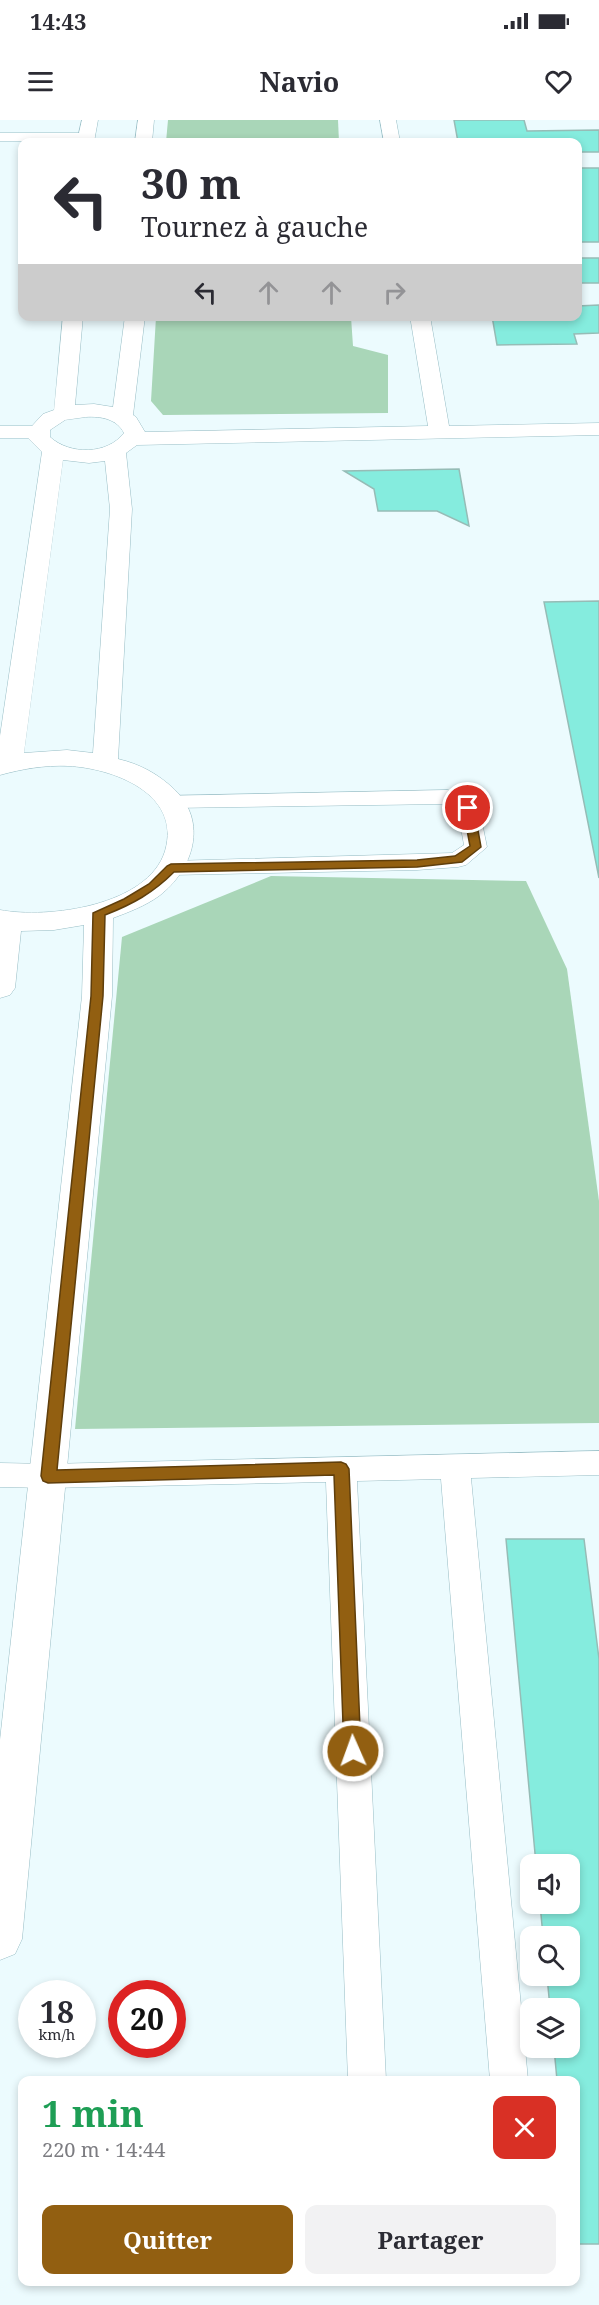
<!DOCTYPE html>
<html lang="fr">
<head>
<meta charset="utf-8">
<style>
	body { margin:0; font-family:"Noto Serif",serif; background:#f2f2f3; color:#2b2b33; height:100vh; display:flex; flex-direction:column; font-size:22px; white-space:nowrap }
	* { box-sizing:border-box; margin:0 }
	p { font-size:20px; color:#7c7c81 }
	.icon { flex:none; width:33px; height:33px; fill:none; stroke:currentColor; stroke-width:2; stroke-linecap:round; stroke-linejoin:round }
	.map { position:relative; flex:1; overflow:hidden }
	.side { position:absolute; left:18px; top:1956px; width:562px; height:210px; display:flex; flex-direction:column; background:#fff; border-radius:12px; box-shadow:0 3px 9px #0003 }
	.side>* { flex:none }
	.top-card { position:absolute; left:18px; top:18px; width:564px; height:183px; border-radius:12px; box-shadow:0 3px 9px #0003; background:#fff; color:#2b2b33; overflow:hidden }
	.tools { position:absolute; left:520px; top:1734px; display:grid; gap:12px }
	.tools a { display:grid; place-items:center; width:60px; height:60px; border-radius:12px; background:#fff; box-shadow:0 3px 9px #0003; font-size:30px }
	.speed { position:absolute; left:18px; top:1860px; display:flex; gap:12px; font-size:30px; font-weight:700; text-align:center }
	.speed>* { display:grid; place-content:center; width:78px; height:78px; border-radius:50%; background:#fff; box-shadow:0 3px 9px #0003; line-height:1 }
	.speed small { font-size:15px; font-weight:400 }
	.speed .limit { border:9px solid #d22; background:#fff; color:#111 }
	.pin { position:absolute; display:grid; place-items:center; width:51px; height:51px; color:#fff; margin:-26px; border:3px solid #fff; border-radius:50%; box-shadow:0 2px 6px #0007 }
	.me { position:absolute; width:66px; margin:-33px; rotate:358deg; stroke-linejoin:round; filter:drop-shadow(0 0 4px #0008) }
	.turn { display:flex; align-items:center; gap:21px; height:126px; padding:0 24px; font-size:27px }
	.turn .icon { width:78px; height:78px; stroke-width:2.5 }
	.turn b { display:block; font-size:42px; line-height:51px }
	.lanes { display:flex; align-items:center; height:57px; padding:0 24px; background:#0003; justify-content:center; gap:30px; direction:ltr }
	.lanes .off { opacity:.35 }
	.round { display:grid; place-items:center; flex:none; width:63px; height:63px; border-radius:12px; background:#f2f2f3 }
	.headline { display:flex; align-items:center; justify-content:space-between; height:102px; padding:0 24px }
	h1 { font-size:36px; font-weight:700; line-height:45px; color:#1e9e55 }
	.button { display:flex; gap:12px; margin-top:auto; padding:12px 24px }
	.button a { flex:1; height:69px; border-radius:12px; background:#925f11; color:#fff; font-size:24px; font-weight:700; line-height:69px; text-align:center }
	.button a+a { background:#f2f2f3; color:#2b2b33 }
	.status { display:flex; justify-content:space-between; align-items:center; height:42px; padding:0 30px; background:#fff; direction:ltr }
	.status svg { height:16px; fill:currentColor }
	header { display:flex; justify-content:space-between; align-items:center; height:78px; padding:0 24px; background:#fff; font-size:27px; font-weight:700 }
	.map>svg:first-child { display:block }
	.green { fill:#a9d6b8 }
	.building { fill:#85ecde; stroke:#96bcb6; stroke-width:1.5 }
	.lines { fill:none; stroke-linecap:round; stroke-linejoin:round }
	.lane-casing { stroke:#97bdc5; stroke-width:1 }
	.street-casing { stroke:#97bdc5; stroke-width:1 }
	.lane { fill:#fff; fill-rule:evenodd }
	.street { fill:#fff; fill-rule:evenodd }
	.route { fill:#925f11; stroke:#5f3e0b; stroke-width:1.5 }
</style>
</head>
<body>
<div class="status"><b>14:43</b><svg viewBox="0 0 49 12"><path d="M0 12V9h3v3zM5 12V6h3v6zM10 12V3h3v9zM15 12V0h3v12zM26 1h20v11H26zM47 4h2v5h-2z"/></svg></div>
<header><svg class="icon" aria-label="menu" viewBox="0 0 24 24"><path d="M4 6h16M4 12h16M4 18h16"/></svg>Navio<svg class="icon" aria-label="heart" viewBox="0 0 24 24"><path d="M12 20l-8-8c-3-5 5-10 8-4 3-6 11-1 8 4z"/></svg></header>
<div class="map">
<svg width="599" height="2185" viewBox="0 0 599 2185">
	<rect width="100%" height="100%" fill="#ecfbfe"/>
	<g class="green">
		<polygon points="168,0 338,0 339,22 166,22"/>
		<polygon points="156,197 351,197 353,226 388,235 388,293 163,295 151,281"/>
		<polygon points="271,756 526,761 567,849 599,1081 599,1303 75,1309 122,817"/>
	</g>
	<g class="building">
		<polygon points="454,0 524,0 527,11 599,10 599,32 578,32 578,22 458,22"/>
		<rect x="578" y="48" width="21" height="74"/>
		<rect x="578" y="138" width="21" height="25"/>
		<polygon points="599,185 599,213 574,214 577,224 497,225 492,196 578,196 578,186"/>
		<polygon points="459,349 469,406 437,391 378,391 374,369 344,351"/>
		<polygon points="599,481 599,758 544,482"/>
		<polygon points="506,1419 584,1419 599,1539 599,2124 576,2124 576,1960 557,1960 554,1928 570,1928 570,1888 550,1888 547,1856 570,1856 570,1816 543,1816 540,1784 570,1784 570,1744 536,1744"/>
	</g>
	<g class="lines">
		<defs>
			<g id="lane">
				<polygon points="0,13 87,13 94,17 87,21 0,21"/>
				<polygon points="448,670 476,683 479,688 487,727 466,745 458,747 417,750 171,755 163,753 160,748 163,743 171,741 452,733 464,725 458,691 444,684 171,688 163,686 160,681 163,676"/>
				<polygon points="599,1331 599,1355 471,1358 528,1960 490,1960 441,1359 357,1361 386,1960 348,1960 326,1362 48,1368 0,1367 0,1343 48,1344"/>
			</g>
			<g id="street">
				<polygon points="82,0 98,0 94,22 77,22"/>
				<polygon points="138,0 154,0 152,22 135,22"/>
				<polygon points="380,0 396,0 400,22 384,22"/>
				<path d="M 63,196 L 83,196 L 75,285 L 94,284 L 113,287 L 125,196 L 145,196 L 133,295 L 136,297 L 145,312 L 428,306 L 410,196 L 430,196 L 449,306 L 599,303 L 599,315 L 137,325 L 126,333 L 132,389 L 118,639 C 140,644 158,654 174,669 C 209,702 193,750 159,776 C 145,786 129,792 113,798 L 112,876 L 22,1819 L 15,1834 L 0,1840 L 0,1620 L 82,876 L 84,805 L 54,810 L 21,811 L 15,868 L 10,875 L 0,878 L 0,790 C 48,799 148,786 165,731 C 182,673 112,648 68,646 C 44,645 22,649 0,655 L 0,616 L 42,332 L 28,318 L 0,318 L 0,306 L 32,306 L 43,294 L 54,290 ZM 86,297 C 101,296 117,299 124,313 C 107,335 70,335 50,317 L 50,310 L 65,300 ZM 63,340 L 89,343 L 105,341 L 110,389 L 93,633 L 67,630 L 24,633 Z"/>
			</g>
		</defs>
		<use href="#lane" class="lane-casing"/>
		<use href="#street" class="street-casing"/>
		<use href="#lane" class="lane"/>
		<use href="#street" class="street"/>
	</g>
	<path class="route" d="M 468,684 L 474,688 L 481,727 L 462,742 L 417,747 L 174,752 C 153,773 133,784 105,795 L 103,876 L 57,1350 L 341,1342 L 346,1344 L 349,1349 L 361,1631 L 359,1637 L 353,1639 L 347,1637 L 344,1631 L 334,1355 L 48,1363 L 43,1361 L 41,1356 L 91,876 L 93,793 L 124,779 L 149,764 L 167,746 L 171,744 L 417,740 L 455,736 L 470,726 L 463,688 Z"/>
</svg>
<div class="tools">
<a><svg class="icon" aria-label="sound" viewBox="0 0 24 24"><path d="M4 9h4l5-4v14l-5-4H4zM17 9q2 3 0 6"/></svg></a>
<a><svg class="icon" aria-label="search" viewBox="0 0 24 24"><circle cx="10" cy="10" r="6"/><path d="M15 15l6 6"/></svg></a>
<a><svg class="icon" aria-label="layers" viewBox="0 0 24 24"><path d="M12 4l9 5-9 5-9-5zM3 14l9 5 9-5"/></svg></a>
</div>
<div class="speed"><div>18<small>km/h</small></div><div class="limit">20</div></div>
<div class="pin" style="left:468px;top:688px;background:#d93025"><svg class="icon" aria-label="arrive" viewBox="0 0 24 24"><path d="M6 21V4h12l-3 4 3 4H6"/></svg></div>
<svg class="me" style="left:353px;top:1631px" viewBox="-20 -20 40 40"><circle r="17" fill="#925f11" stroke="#fff" stroke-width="3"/><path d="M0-11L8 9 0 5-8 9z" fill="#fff"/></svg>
<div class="top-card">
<div class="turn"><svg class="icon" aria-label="left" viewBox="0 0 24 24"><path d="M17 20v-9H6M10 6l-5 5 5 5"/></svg><div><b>30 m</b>Tournez à gauche</div></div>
<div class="lanes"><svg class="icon" aria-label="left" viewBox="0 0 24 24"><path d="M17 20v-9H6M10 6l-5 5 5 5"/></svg><svg class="icon off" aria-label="ahead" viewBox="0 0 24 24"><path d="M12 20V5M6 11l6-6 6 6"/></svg><svg class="icon off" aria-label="ahead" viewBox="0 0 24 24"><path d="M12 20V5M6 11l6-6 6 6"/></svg><svg class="icon off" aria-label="right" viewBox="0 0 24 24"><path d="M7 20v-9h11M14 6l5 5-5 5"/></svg></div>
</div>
<section class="side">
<div class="headline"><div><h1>1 min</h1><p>220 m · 14:44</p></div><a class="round" style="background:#d93025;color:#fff"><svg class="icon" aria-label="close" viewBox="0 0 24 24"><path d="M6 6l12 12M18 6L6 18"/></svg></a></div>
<div class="button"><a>Quitter</a><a>Partager</a></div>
</section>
</div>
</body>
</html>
